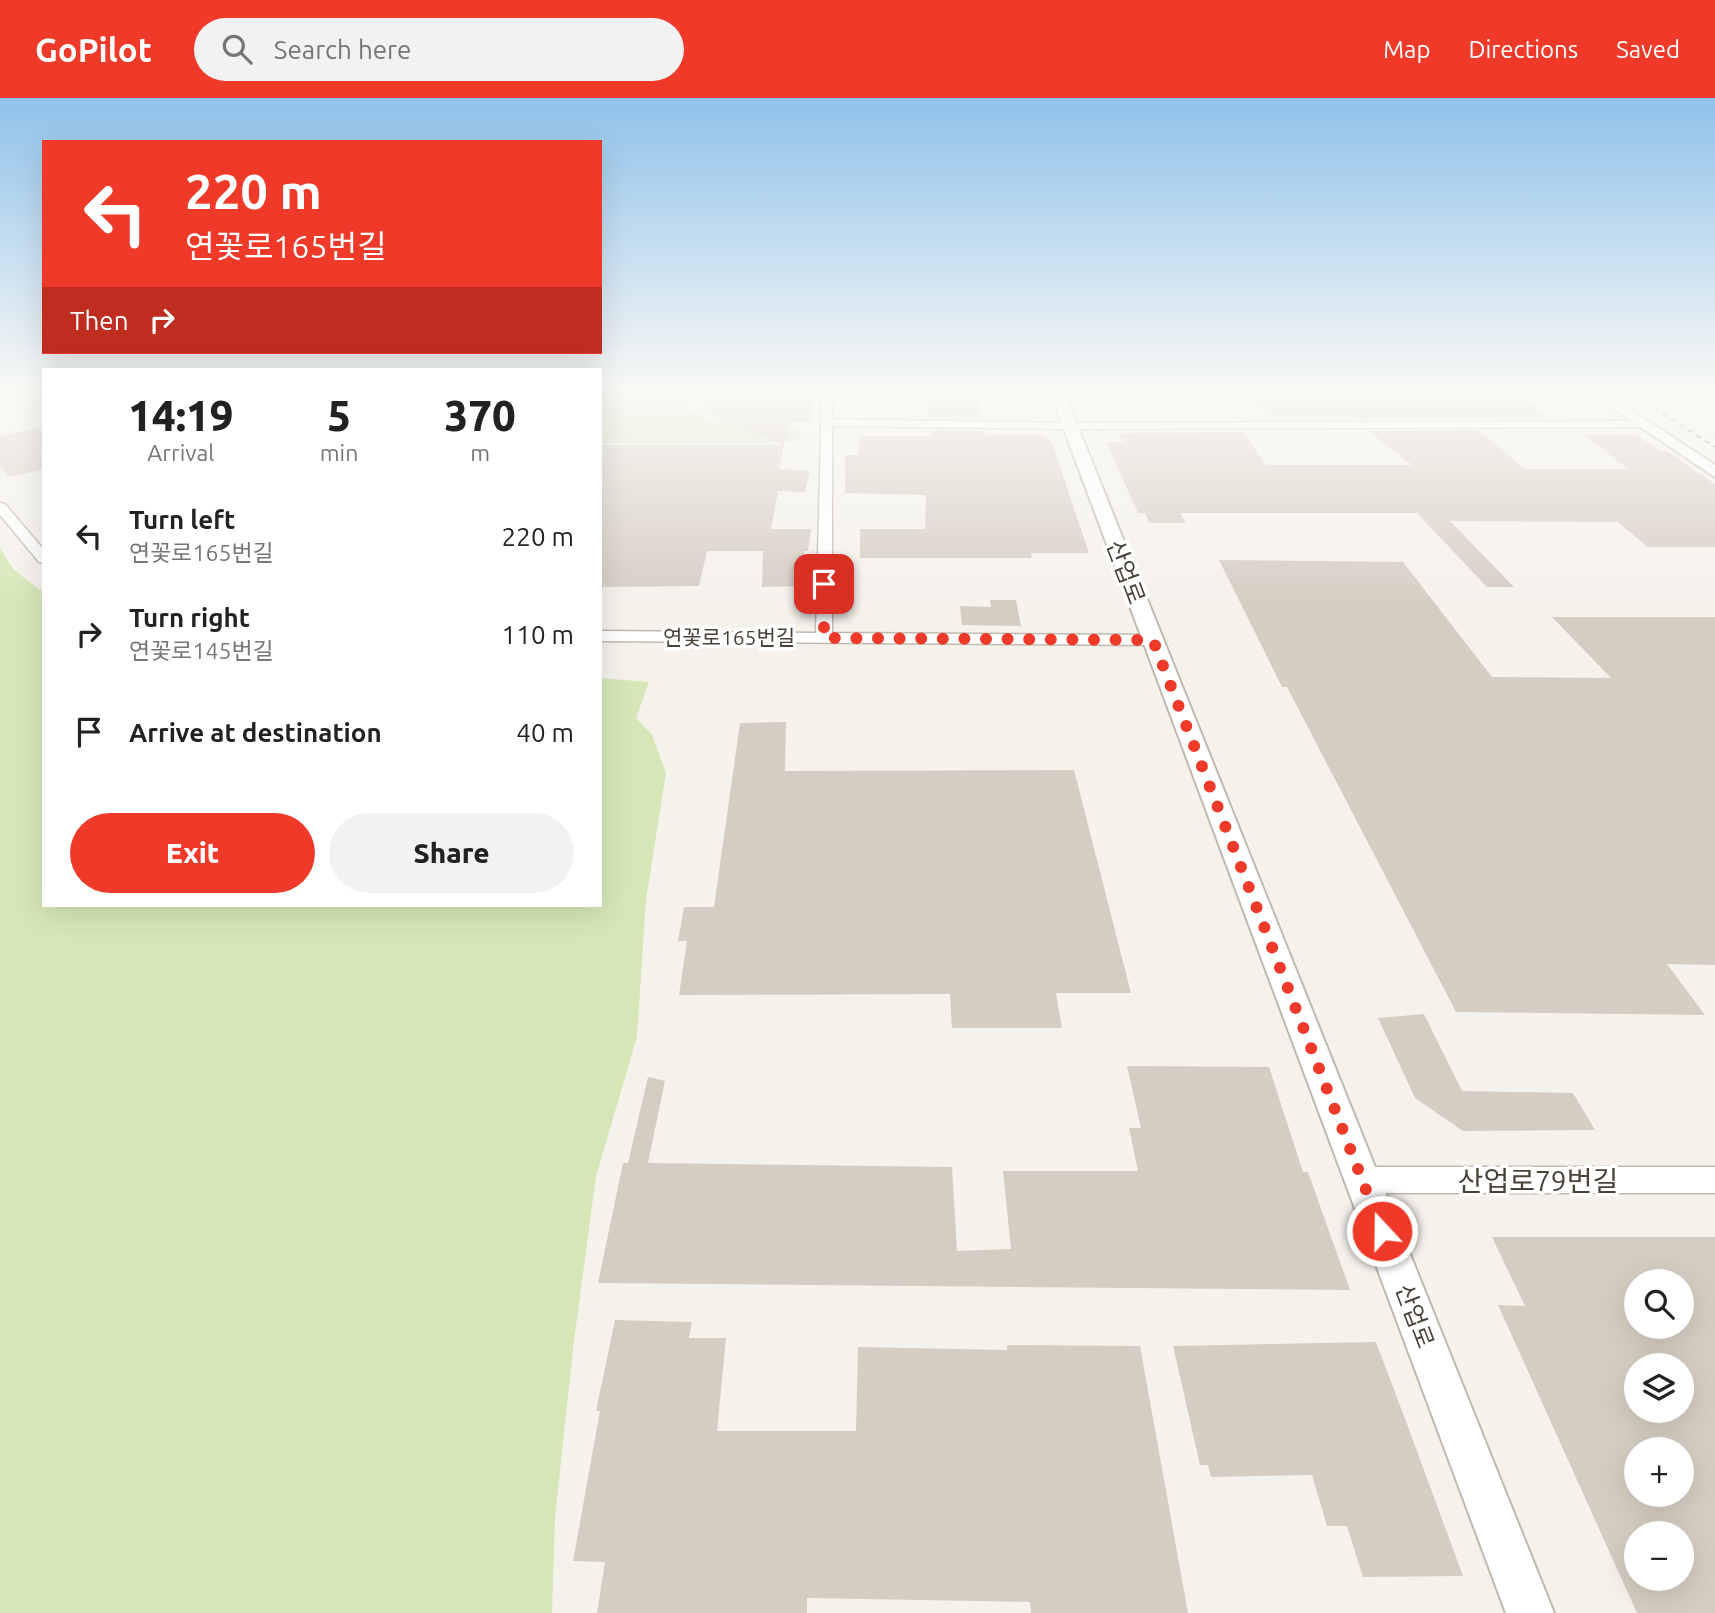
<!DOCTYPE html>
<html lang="en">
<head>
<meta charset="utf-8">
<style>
	body { margin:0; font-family:Ubuntu,"Noto Sans KR",sans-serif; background:#f2f2f2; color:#222; height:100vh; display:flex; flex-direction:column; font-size:26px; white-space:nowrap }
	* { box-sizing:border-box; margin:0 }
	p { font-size:23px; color:#767676 }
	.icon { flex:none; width:38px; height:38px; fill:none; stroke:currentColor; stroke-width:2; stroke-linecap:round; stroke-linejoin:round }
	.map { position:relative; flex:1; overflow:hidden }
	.side { position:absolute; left:42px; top:270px; width:560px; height:539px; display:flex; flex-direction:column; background:#fff; border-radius:0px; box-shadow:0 7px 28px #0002 }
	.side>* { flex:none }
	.hud { position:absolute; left:42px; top:42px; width:560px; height:214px; border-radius:0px; box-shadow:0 7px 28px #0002; background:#ef3929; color:#fff; overflow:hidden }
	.controls { position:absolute; left:1624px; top:1171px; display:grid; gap:14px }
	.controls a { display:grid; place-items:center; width:70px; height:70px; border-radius:50%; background:#fff; box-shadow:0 7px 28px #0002; font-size:35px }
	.pin { position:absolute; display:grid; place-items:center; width:60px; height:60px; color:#fff; margin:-30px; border-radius:14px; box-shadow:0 4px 10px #0006 }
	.me { position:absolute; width:77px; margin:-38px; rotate:339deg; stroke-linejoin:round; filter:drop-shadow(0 0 5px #0008) }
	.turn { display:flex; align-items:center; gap:24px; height:147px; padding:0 28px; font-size:32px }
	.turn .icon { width:91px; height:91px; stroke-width:2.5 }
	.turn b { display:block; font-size:49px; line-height:60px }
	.then { display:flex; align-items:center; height:66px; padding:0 28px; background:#0003; gap:14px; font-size:26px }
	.eta { display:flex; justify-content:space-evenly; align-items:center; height:119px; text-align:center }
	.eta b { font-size:42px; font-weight:800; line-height:49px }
	.action { display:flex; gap:14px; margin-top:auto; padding:14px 28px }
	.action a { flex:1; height:80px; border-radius:42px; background:#ef3929; color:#fff; font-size:28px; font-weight:800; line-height:80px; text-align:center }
	.action a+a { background:#f2f2f2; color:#222 }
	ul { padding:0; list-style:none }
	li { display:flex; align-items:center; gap:21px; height:98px; padding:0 28px }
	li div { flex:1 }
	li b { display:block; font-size:26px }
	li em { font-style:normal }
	header { display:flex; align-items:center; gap:42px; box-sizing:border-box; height:98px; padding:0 35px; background:#ef3929; color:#fff }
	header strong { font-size:33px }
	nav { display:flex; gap:38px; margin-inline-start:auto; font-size:24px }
	.search { width:490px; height:63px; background:#f2f2f2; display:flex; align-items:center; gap:18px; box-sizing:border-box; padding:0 24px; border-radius:38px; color:#767676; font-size:26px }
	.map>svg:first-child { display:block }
	.green { fill:#d5e7b7 }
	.building { fill:#d6cdc2; fill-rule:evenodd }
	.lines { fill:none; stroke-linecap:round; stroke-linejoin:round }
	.minor-casing { stroke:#c0b9ae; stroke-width:3 }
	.tertiary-casing { stroke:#c0b9ae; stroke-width:4 }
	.minor { fill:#fff; fill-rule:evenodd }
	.tertiary { fill:#fff; fill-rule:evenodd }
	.rail { stroke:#999; stroke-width:2.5; stroke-dasharray:5 5; stroke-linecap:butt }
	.route { stroke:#ef3929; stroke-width:12; stroke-dasharray:0 21.6 }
	.labels { text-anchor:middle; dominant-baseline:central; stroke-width:7; stroke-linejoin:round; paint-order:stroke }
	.far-street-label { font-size:21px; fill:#494239; stroke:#fff }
	.street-label { font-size:24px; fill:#494239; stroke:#fff }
	.near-street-label { font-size:28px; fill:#494239; stroke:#fff }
</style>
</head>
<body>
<header>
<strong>GoPilot</strong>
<div class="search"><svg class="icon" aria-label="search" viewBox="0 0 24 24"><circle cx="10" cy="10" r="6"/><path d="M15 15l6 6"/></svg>Search here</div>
<nav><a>Map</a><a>Directions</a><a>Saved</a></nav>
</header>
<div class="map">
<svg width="1715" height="1515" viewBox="0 0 1715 1515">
	<rect width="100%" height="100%" fill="#f5f2ec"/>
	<g class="green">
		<polygon points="600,294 694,294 687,312 716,322 790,326 800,331 799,341 788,344 600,345"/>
		<polygon points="0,450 14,472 44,495 44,807 600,807 600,580 649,584 636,620 652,637 666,675 646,802 637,939 596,1078 573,1251 555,1420 552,1515 0,1515"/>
	</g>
	<g class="building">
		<polygon points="707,294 812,294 811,323 788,324 784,347 701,313"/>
		<polygon points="925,294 976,294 982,321 929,320"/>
		<polygon points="1249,294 1517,294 1550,319 1354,321 1350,318 1266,317"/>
		<polygon points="44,328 44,371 10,379 0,369 0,338"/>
		<polygon points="930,332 985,333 986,337 1040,337 1051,342 1089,455 1031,455 1032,460 860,460 860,431 925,431 926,397 845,395 845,357 859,357 859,338 931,338"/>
		<polygon points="1478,332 1525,371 1629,371 1584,337 1637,337 1661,353 1667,353 1715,386 1715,449 1648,449 1618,424 1450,423 1514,489 1487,489 1417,415 1180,415 1186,425 1149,425 1145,415 1138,415 1106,344 1123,344 1118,335 1243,334 1266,367 1412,367 1368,333"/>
		<polygon points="600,347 784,347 779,371 810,373 805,394 778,393 771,431 811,431 808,453 804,453 805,488 762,489 763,453 707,453 699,488 600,489"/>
		<polygon points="1219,462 1403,464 1492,579 1611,580 1552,519 1715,519 1715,867 1667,866 1705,917 1456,914 1287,589 1282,589"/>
		<polygon points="990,502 1016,502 1021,528 962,527 960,508 991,509"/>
		<polygon points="786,624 785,673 1074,672 1131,895 1056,895 1062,930 952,930 950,896 679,897 687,843 678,843 684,809 714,809 740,625"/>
		<polygon points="1424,916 1462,993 1573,995 1595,1032 1463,1033 1415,1000 1378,920"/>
		<polygon points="1127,968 1269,969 1303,1074 1308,1074 1350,1192 598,1185 623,1065 628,1065 648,979 665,983 648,1065 952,1069 957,1153 1011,1151 1003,1073 1138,1073 1129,1030 1141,1030"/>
		<path d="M 1492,1139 L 1715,1139 L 1715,1515 L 1637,1515 L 1498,1207 L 1525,1208 ZM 1636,1183 L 1682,1183 L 1682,1228 L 1636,1228 ZM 1636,1267 L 1682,1267 L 1682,1312 L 1636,1312 ZM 1636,1351 L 1682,1351 L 1682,1396 L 1636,1396 ZM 1636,1435 L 1682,1435 L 1682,1480 L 1636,1480 Z"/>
		<polygon points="615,1222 692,1224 689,1240 726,1240 717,1333 856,1333 858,1249 1007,1252 1007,1247 1140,1248 1188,1515 1031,1515 1030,1504 807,1500 807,1515 597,1515 605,1464 573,1463 600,1313 596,1313"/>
		<polygon points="1376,1244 1407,1326 1463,1478 1363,1479 1347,1428 1327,1428 1312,1377 1211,1379 1208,1367 1200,1367 1173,1248"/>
	</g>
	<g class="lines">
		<defs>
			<g id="minor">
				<polygon points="822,294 832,294 832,321 1070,325 1642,323 1648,326 1642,329 1070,331 832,328 832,535 1153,537 1161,542 1153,547 600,543 600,533 816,535"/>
				<polygon points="0,405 5,406 44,452 44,465 39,464 0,417"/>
				<polygon points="1362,1069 1715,1069 1715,1095 1362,1095 1352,1091 1348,1082 1352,1073"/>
			</g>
			<g id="tertiary">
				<polygon points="1050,294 1064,294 1554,1515 1506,1515"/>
				<polygon points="1588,294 1604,294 1715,367 1715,379"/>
			</g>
		</defs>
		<use href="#minor" class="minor-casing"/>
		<use href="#tertiary" class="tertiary-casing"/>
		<use href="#minor" class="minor"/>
		<use href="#tertiary" class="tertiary"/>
		<polyline class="rail" points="1629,294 1715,349"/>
	</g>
	<linearGradient id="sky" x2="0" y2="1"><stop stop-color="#90c2ea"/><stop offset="0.58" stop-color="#faf9f6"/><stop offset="1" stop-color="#faf9f6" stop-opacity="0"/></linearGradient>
	<rect width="1715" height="506" fill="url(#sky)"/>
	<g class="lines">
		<polyline class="route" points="824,486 824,540 1153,542 1382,1133"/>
	</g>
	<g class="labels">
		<g class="far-street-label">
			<text x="729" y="539">연꽃로165번길</text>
		</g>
		<g class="street-label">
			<text transform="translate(1126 474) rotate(69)">산업로</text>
			<text transform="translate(1415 1218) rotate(69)">산업로</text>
		</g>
		<g class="near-street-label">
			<text x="1538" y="1082">산업로79번길</text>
		</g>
	</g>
</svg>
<div class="controls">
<a><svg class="icon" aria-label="search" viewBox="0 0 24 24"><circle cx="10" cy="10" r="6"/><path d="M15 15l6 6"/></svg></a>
<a><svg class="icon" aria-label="layers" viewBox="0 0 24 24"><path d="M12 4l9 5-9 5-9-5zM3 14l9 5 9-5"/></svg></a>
<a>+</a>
<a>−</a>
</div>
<div class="pin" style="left:824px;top:486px;background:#d93025"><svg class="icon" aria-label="arrive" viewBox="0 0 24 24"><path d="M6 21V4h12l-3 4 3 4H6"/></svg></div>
<svg class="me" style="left:1382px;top:1133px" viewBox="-20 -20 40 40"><circle r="17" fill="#ef3929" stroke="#fff" stroke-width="3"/><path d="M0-11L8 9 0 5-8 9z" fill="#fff"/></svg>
<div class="hud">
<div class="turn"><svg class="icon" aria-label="left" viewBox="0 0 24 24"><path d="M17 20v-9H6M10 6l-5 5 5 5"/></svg><div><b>220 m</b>연꽃로165번길</div></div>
<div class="then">Then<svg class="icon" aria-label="right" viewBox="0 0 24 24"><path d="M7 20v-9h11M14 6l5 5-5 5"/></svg></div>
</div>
<section class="side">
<div class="eta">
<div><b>14:19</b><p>Arrival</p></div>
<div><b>5</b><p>min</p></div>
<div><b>370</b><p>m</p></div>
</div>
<ul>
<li><svg class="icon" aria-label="left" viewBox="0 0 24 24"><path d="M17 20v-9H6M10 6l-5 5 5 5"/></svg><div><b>Turn left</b><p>연꽃로165번길</p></div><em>220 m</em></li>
<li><svg class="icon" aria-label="right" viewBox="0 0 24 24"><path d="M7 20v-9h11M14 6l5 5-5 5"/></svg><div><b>Turn right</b><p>연꽃로145번길</p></div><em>110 m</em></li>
<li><svg class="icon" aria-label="arrive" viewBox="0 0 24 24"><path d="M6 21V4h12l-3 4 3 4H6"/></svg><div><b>Arrive at destination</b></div><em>40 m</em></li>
</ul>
<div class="action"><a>Exit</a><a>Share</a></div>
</section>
</div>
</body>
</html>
